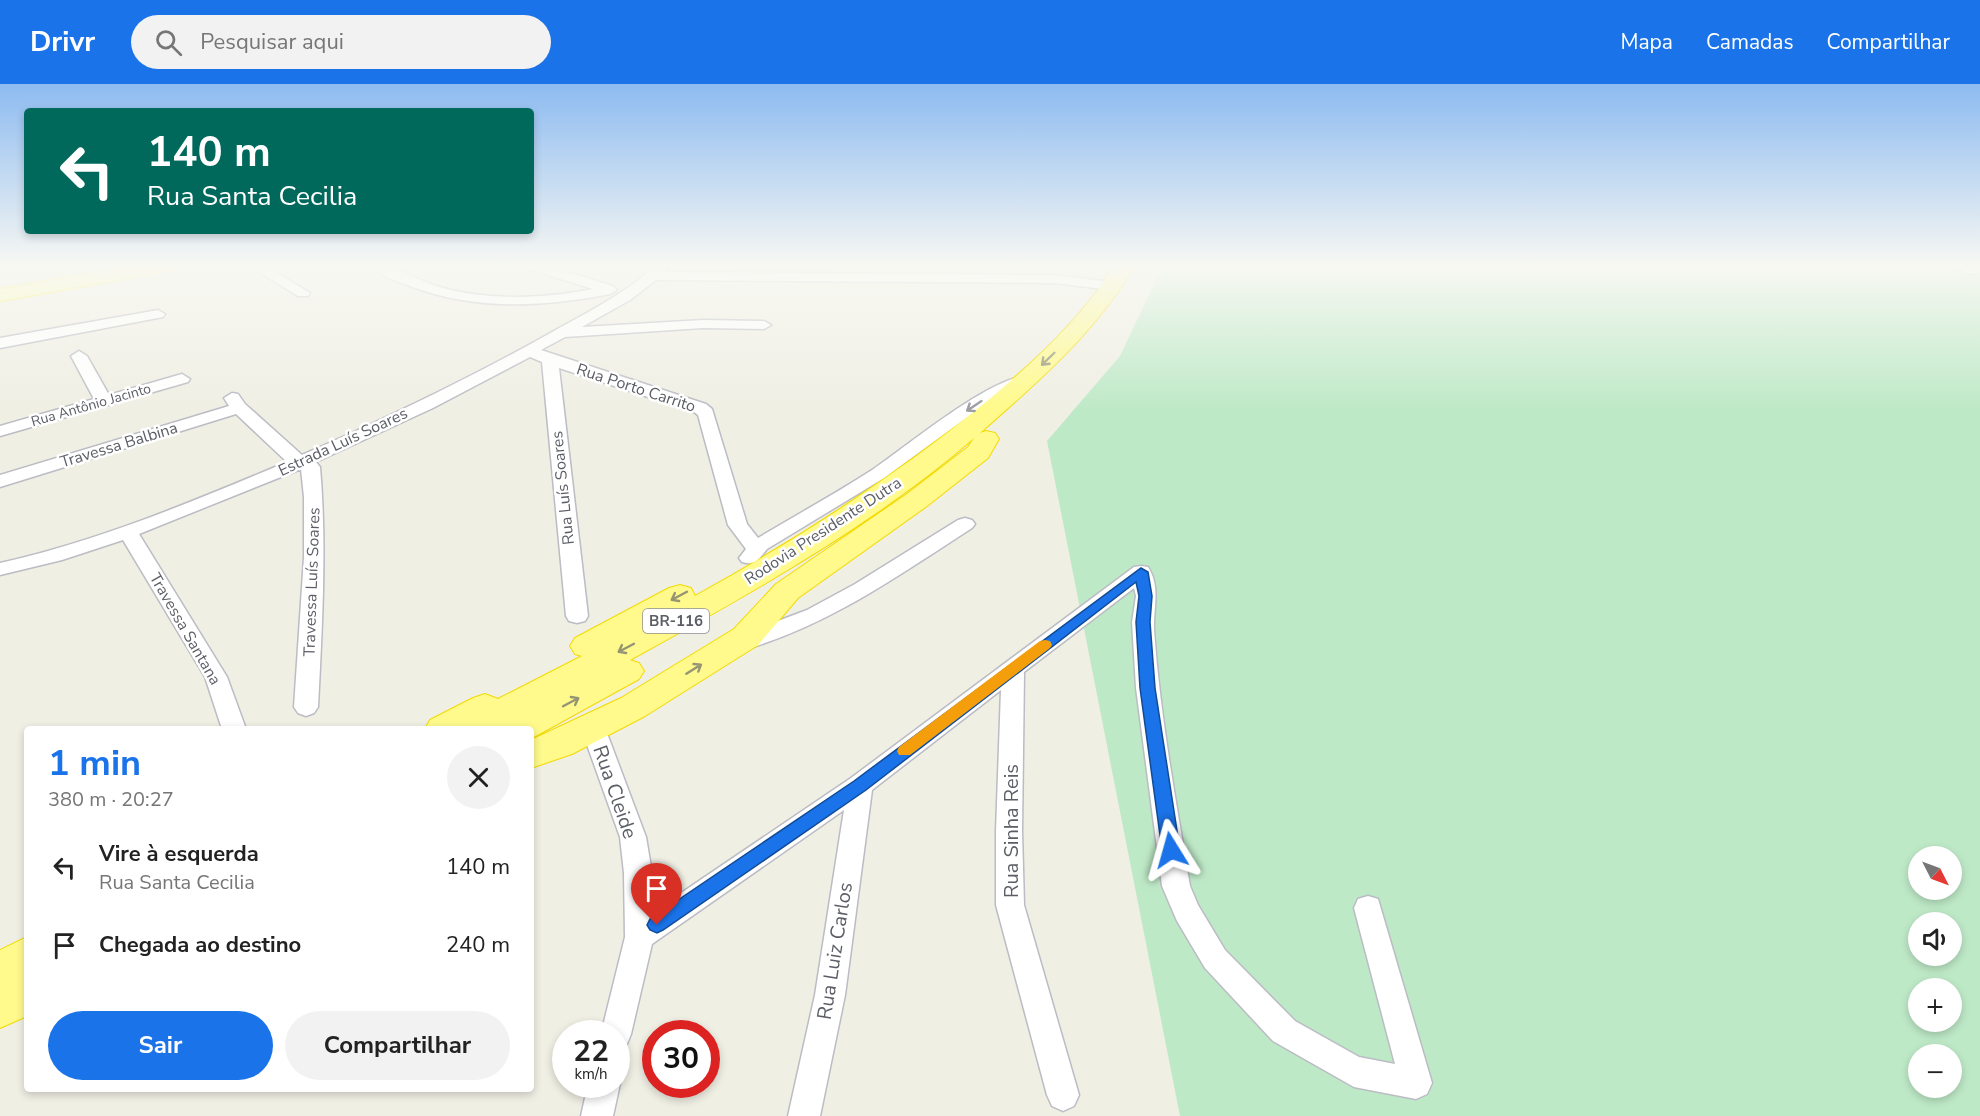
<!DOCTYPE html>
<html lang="pt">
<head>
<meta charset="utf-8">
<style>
	body { margin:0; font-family:"Nunito Sans",sans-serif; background:#f2f2f2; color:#222; height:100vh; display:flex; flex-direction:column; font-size:22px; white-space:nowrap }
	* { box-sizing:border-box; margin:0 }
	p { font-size:20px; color:#767676 }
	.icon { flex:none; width:33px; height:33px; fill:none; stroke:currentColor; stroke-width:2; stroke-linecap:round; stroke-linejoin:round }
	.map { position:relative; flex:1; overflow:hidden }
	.sheet { position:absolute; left:24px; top:642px; width:510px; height:366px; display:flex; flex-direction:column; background:#fff; border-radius:6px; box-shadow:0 3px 9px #0003 }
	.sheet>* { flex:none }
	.hud { position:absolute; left:24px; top:24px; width:510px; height:126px; border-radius:6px; box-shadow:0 3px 9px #0003; background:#00695c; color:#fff; overflow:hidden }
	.needle { width:39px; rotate:132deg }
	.controls { position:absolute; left:1908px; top:762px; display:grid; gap:12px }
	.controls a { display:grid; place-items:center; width:54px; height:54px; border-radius:50%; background:#fff; box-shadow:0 3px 9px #0003; font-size:30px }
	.speed { position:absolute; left:552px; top:936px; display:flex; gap:12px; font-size:30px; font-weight:700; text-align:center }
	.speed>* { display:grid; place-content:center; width:78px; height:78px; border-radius:50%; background:#fff; box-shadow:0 3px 9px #0003; line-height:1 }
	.speed small { font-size:15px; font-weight:400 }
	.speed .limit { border:9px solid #d22; background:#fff; color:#111 }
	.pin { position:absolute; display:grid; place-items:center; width:51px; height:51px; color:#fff; margin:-62px -26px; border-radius:50% 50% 50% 0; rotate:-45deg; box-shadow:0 0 6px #0007 }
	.pin .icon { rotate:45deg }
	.me { position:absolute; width:66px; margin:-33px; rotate:352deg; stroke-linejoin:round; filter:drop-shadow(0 0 4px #0008) }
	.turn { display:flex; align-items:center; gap:21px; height:126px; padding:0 24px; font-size:27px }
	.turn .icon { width:78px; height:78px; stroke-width:2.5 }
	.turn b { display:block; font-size:42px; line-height:51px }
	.round { display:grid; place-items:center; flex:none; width:63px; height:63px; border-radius:32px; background:#f2f2f2 }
	.summary { display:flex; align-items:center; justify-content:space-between; height:102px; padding:0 24px }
	h1 { font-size:36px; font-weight:700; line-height:45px; color:#1a73e8 }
	.cta { display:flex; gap:12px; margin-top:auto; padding:12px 24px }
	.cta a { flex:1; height:69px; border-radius:36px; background:#1a73e8; color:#fff; font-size:24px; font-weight:700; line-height:69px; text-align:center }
	.cta a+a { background:#f2f2f2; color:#222 }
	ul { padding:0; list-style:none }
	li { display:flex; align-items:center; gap:18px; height:78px; padding:0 24px }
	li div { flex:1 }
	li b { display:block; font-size:22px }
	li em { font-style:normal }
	header { display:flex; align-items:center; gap:36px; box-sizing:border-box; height:84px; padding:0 30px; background:#1a73e8; color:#fff }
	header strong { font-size:28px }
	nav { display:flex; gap:33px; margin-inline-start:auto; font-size:21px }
	.search { width:420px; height:54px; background:#f2f2f2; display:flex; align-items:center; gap:15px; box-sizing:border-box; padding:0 21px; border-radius:33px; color:#767676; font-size:22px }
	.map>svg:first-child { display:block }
	.green { fill:#bee9c7; fill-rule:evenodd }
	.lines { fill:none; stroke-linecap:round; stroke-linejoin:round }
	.minor-casing { stroke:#bbbcc4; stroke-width:3 }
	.major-casing { stroke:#fdf14f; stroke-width:3 }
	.highway-casing { stroke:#f3da00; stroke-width:2 }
	.minor { fill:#fff; fill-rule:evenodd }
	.major { fill:#fbffa9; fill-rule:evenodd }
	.highway { fill:#fffa8b; fill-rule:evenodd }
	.oneway { stroke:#959573 }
	.oneway2 { stroke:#9d9ea3 }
	.route { fill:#1a73e8; stroke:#114b97; stroke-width:1.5 }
	.slow { fill:#f59e0b }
	.labels { text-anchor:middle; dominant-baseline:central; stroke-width:5; stroke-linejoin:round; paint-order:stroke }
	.far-street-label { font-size:14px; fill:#5c5e66; stroke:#fff }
	.shield { fill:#fff; stroke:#8d8e94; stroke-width:1.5 }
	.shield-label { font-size:15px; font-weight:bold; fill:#5c5e66 }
	.street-label { font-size:16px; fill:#5c5e66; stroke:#fff }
	.near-street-label { font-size:20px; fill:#5c5e66; stroke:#fff }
</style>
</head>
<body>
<header>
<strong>Drivr</strong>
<div class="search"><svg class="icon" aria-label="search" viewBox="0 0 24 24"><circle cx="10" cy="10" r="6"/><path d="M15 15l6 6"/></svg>Pesquisar aqui</div>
<nav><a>Mapa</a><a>Camadas</a><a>Compartilhar</a></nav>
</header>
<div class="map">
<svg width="1980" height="1032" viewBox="0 0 1980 1032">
	<rect width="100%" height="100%" fill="#f0efe4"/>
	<path class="green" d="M 1163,181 L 1980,181 L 1980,1032 L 1180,1032 L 1047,357 L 1120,272 ZM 1918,772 L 1952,772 L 1952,806 L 1918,806 ZM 1918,838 L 1952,838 L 1952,872 L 1918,872 ZM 1918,904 L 1952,904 L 1952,938 L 1918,938 ZM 1918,970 L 1952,970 L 1952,1004 L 1918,1004 Z"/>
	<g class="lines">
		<defs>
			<g id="minor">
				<polygon points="248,181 264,181 310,209 308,212 298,212"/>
				<path d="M 370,181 C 393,179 413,195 436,202 C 486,217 542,215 593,205 L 526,184 L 524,181 L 544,181 L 613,202 L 617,206 L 610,210 C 543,223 476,227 410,202 C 398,198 379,191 370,181 Z"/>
				<path d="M 656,181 L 671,181 L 665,188 L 1055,191 L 1111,198 L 1118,202 L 1111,206 L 1055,199 L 656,196 L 630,216 L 582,243 L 703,236 L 764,237 L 771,241 L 764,245 L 703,244 L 565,253 L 541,266 L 706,320 L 712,325 L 747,440 L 758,454 C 796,431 835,410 872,386 C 901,367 999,285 1031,293 L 1033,296 L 1031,299 L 1011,308 L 973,329 L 884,394 L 767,465 C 759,475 755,482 742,478 L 739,474 L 746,465 L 728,441 L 698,331 L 694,328 L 559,284 L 588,532 L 585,537 L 577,539 L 569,537 L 566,532 L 542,278 L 530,273 L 433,324 L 316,378 L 320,383 C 327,463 322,543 318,623 L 314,629 L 306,632 L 298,629 L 294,623 L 304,473 L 304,413 L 301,385 L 139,450 L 227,593 L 246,645 L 222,645 L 205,593 L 123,456 L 62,476 L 0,491 L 0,479 C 99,457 194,417 287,378 L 236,330 L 0,403 L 0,391 L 229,322 L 224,314 L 232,309 L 238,310 L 245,320 L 302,371 C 385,335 466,296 545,252 C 584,230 624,211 656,181 Z"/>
				<path d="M 1955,181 L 1973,181 L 1979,183 L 1980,187 C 1973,192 1961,188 1955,181 Z"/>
				<polygon points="158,226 165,230 163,233 0,264 0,254"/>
				<polygon points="79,267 87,272 109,311 182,290 190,295 188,298 0,352 0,342 94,315 71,272"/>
				<path d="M 965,434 L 972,436 L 975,440 L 972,444 C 899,491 828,542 743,566 L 735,563 L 732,558 L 735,553 L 807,526 L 855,500 L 958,436 Z"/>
				<path d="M 1141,482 L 1148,483 C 1161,503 1153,525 1154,546 C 1160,632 1176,717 1190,802 L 1198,821 L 1225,866 L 1295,937 L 1359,973 L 1395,980 L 1354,824 L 1358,815 L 1368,812 L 1378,815 L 1432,999 L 1427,1010 L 1416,1015 L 1354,1003 L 1273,957 L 1205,884 L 1177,837 L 1162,802 L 1136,604 L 1132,538 L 1136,512 L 1134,504 L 1024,588 L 1022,747 L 1024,821 L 1079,1011 L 1074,1022 L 1063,1027 L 1052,1022 L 1047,1011 L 996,821 L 996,747 L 1001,606 L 872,706 L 845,911 L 820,1032 L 788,1032 L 815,911 L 844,726 L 652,860 L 631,950 L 627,960 L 616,964 L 616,950 L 601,950 L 625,853 L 624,789 L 620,753 L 581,644 L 585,638 L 593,635 L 601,638 L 605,644 L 646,753 L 652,789 L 653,828 L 851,694 L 1134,483 Z"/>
				<polygon points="616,992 620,1000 613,1032 581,1032 588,1000 616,1000"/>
			</g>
			<polygon id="major" points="145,181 182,181 179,185 173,186 0,217 0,205"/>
			<g id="highway">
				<path d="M 1115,181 L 1135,181 C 1096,248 1038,298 980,349 L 986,347 L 995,349 L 999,355 L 988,374 L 927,422 L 798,514 L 758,561 L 645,632 L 572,670 L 531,684 L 531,656 L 621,614 L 734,545 L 776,500 L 907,410 L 968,363 L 974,354 C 871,443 749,510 630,576 L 639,579 L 644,587 L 639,595 L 532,654 L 531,645 L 425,645 L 430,636 L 473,614 L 485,610 L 498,615 L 582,572 L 575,570 L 570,562 L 575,554 L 669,504 L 680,501 L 691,504 L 695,512 C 798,455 896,392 987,317 C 1035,277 1082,234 1115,181 Z"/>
				<polygon points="27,853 27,932 0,944 0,866"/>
			</g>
		</defs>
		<use href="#minor" class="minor-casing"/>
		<use href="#major" class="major-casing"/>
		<use href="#highway" class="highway-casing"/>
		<use href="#minor" class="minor"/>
		<use href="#major" class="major"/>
		<use href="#highway" class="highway"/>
	</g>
	<defs><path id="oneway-shaft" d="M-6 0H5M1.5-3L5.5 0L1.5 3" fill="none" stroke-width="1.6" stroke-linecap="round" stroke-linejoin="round" transform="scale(1.5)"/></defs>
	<g class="oneway">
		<use href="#oneway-shaft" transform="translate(1048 275) rotate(136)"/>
		<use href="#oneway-shaft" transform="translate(679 512) rotate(152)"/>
		<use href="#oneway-shaft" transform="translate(626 564) rotate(152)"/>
		<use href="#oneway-shaft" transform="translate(694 585) rotate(-32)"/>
		<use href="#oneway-shaft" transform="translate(571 618) rotate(-28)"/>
	</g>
	<use class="oneway2" href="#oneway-shaft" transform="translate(974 322) rotate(146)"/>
	<linearGradient id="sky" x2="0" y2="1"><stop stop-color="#8dbbf1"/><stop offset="0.56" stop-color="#f8f8f3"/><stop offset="1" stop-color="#f8f8f3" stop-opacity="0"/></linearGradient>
	<rect width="1980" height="325" fill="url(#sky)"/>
	<polygon class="route" points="1141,484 1148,488 1152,512 1150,538 1155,604 1180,766 1177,771 1171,773 1165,771 1162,766 1140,604 1136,538 1139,512 1136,498 866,706 663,846 657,849 650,846 647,841 650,835 854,697"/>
	<polygon class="slow" points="1045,556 1050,557 1052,561 1050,564 910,671 899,671 897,667 899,663 1040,557"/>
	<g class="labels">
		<g class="far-street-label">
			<text transform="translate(91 321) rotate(-16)">Rua Antônio Jacinto</text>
		</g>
		<rect class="shield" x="643" y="525" width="66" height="24" rx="4.5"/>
		<g class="shield-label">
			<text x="676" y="537">BR-116</text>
		</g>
		<g class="street-label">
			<text transform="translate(636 304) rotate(18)">Rua Porto Carrito</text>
			<text transform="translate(343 358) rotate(-25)">Estrada Luís Soares</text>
			<text transform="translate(119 361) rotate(-17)">Travessa Balbina</text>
			<text transform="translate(563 404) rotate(-96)">Rua Luís Soares</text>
			<text transform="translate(823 447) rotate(-33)">Rodovia Presidente Dutra</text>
			<text transform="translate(312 498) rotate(-88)">Travessa Luís Soares</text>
			<text transform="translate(185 545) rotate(60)">Travessa Santana</text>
		</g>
		<g class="near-street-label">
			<text transform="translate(615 708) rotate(71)">Rua Cleide</text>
			<text transform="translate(1011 747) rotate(-90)">Rua Sinha Reis</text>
			<text transform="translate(835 867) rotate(-81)">Rua Luiz Carlos</text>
		</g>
	</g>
</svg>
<div class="controls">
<a><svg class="needle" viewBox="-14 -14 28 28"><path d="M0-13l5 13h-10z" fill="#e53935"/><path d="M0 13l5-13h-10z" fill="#767676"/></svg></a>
<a><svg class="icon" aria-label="sound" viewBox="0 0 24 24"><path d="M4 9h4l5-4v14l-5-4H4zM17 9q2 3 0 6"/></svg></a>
<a>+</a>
<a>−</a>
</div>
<div class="speed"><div>22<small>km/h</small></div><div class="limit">30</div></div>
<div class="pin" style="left:657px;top:841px;background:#d93025"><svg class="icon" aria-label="arrive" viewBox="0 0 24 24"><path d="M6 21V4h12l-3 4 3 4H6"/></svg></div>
<svg class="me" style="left:1171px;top:766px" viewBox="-20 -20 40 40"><path d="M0-17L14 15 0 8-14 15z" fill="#1a73e8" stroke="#fff" stroke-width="4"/></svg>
<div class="hud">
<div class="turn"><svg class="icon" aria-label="left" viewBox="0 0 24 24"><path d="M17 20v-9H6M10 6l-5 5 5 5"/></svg><div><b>140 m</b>Rua Santa Cecilia</div></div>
</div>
<section class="sheet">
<div class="summary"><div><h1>1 min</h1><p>380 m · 20:27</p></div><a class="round"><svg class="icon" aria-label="close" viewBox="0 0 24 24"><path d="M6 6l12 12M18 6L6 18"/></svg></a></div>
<ul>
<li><svg class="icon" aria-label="left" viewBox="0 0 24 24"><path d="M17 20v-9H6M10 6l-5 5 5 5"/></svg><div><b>Vire à esquerda</b><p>Rua Santa Cecilia</p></div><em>140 m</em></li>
<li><svg class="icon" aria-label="arrive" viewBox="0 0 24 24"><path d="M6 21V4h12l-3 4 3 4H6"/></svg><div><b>Chegada ao destino</b></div><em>240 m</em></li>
</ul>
<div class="cta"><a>Sair</a><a>Compartilhar</a></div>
</section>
</div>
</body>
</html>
